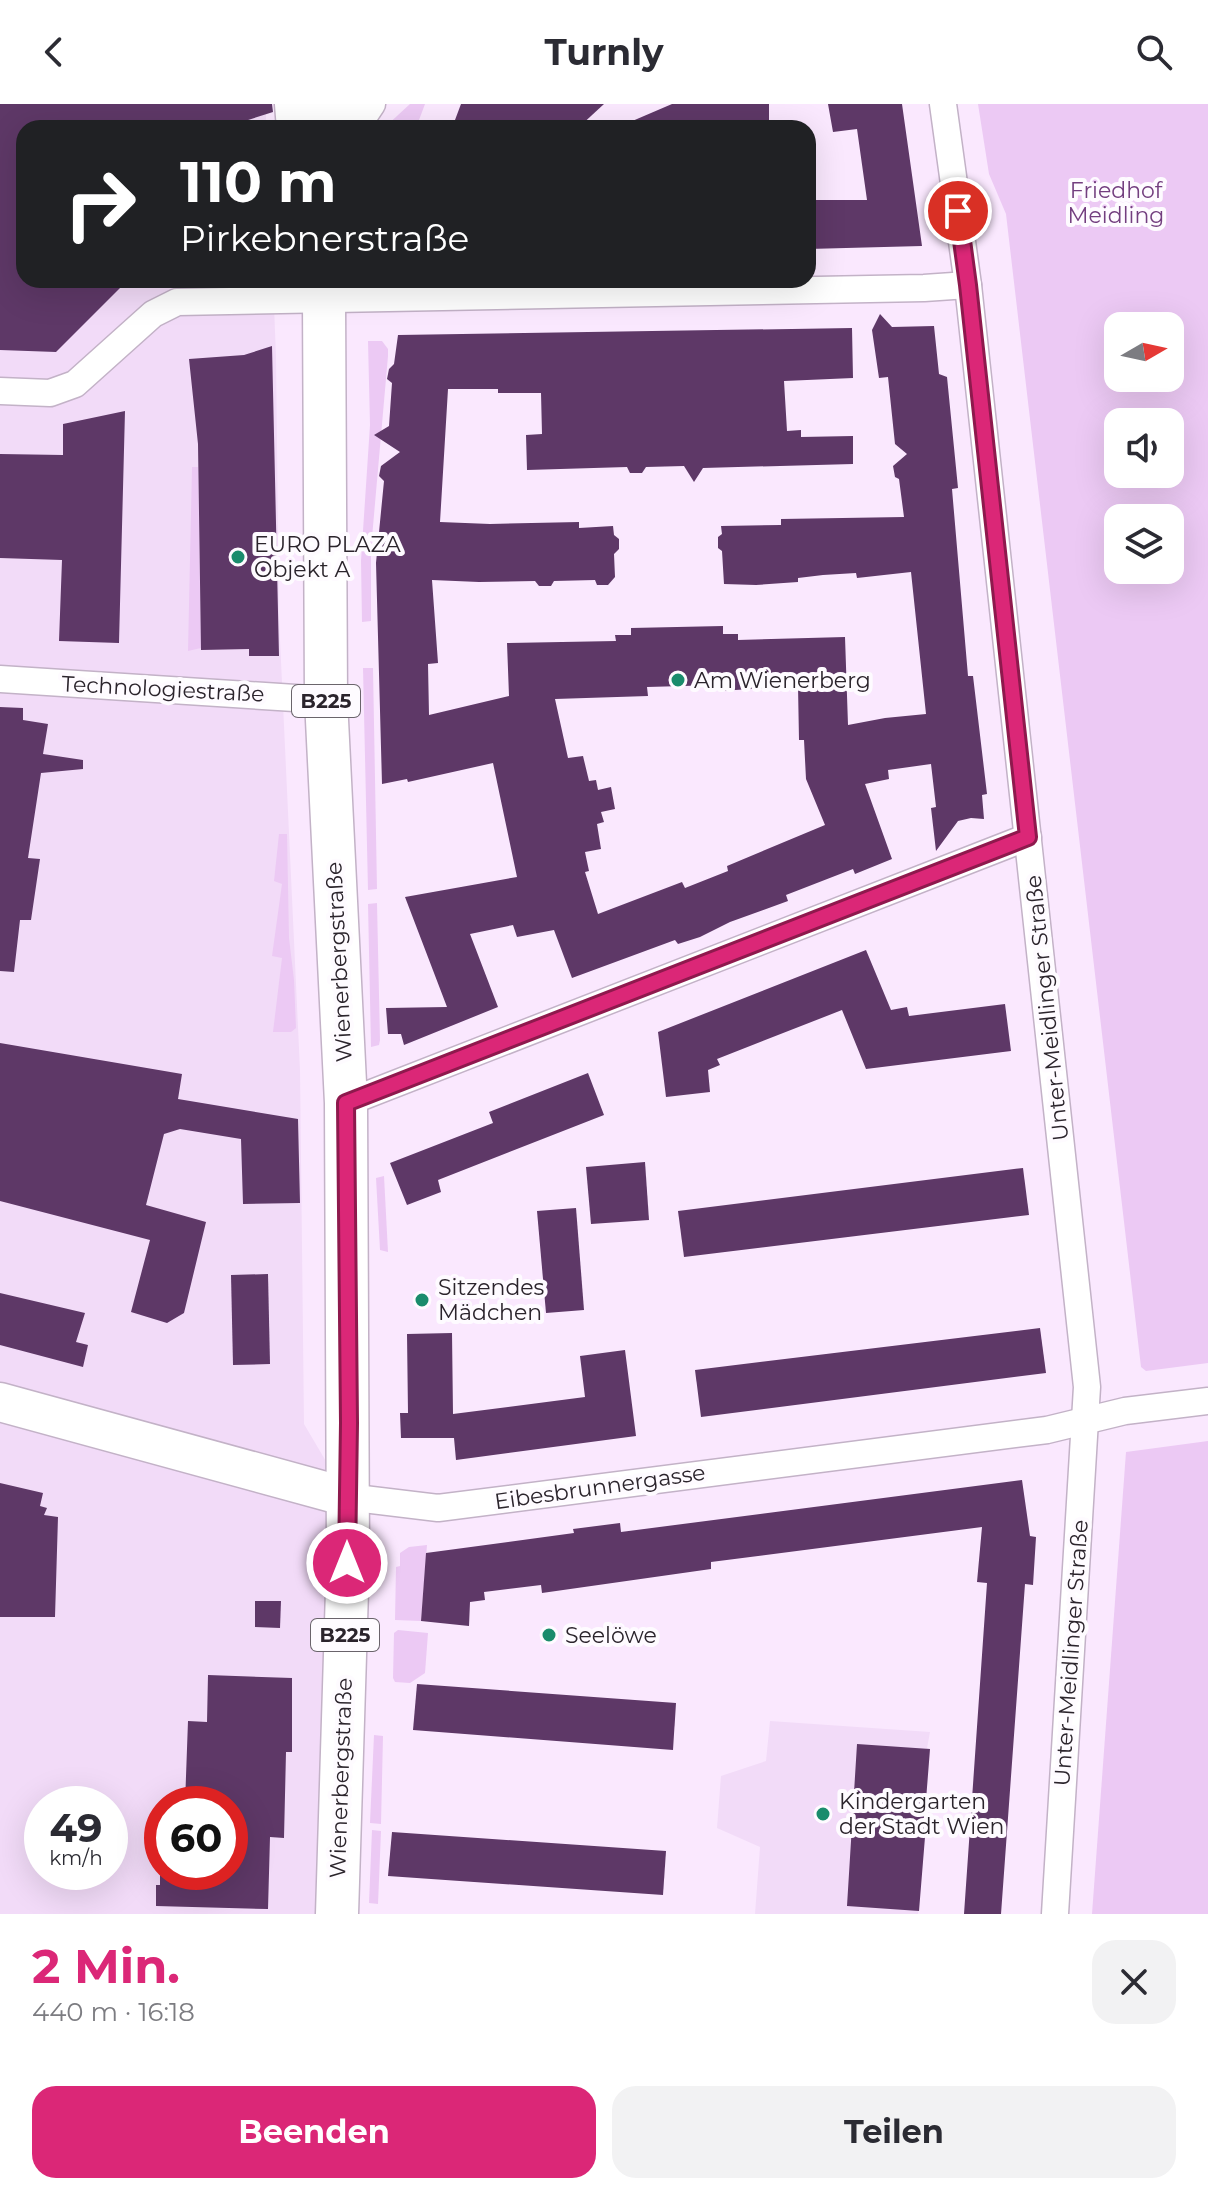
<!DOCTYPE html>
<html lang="de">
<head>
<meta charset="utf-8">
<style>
	body { margin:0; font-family:Montserrat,sans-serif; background:#f2f2f3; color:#2b2b33; height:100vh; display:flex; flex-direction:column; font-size:30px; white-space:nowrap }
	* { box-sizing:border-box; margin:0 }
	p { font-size:26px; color:#7c7c81 }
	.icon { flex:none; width:44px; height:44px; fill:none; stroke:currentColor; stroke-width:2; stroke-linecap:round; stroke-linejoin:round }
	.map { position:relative; height:1810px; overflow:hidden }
	.details { display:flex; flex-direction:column; background:#fff; flex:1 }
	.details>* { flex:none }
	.guide { position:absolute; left:16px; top:16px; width:800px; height:168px; border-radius:24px; box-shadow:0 8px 32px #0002; background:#202124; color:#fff; overflow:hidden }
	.needle { width:52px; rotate:81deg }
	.controls { position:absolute; left:1104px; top:208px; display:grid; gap:16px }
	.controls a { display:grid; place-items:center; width:80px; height:80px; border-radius:16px; background:#fff; box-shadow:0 8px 32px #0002; font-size:40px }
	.speed { position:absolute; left:24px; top:1682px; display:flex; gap:16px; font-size:40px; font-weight:700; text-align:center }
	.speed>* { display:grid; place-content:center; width:104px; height:104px; border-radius:50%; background:#fff; box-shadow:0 8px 32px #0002; line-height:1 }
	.speed small { font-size:20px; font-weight:400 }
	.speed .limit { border:12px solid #d22; background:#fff; color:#111 }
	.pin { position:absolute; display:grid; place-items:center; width:68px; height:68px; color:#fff; margin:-34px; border:4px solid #fff; border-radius:50%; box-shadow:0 2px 8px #0007 }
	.me { position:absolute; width:88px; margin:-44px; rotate:0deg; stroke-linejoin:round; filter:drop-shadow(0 0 6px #0008) }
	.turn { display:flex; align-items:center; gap:28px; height:168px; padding:0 32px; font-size:36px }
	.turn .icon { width:104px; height:104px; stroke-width:2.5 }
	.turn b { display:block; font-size:56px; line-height:68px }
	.round { display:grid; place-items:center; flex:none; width:84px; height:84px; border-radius:24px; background:#f2f2f3 }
	.summary { display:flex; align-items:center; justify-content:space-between; height:136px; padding:0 32px }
	h1 { font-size:48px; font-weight:700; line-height:60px; color:#db2777 }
	.primary-button { display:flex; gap:16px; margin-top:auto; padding:16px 32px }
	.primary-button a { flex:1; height:92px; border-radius:24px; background:#db2777; color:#fff; font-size:32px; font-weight:700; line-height:92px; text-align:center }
	.primary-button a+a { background:#f2f2f3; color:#2b2b33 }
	header { display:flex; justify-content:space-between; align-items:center; height:104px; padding:0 32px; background:#fff; font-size:36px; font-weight:700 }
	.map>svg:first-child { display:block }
	.built { fill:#f2dbf8; fill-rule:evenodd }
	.green { fill:#ecc9f4; fill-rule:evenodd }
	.building { fill:#5e3867; fill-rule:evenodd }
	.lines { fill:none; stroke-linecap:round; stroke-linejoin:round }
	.street-casing { stroke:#c3b2c7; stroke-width:29 }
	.secondary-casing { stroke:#c3b2c7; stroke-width:41 }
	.primary-casing { stroke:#c3b2c7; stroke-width:45 }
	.street { stroke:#fff; stroke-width:26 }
	.secondary { stroke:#fff; stroke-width:38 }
	.primary { stroke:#fff; stroke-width:42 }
	.route-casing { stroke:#8e194d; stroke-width:20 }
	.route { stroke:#db2777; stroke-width:14 }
	.poi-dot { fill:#1a8c6c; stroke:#fefbff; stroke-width:3 }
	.labels { text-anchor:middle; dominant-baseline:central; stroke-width:8; stroke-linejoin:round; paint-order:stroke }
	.shield { fill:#fefbff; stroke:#6a646b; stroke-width:2 }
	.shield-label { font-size:20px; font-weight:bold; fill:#2b242c }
	.park-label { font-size:22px; fill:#733e7f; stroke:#fefbff }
	.poi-label { font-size:22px; fill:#2b242c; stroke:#fefbff; text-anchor:start }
	.street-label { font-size:22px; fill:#2b242c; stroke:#fefbff }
</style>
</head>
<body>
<header><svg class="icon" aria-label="back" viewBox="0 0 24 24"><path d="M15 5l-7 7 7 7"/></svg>Turnly<svg class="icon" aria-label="search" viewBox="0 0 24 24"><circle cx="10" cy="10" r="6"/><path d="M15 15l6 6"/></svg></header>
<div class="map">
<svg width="1208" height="1810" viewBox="0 0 1208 1810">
	<rect width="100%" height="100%" fill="#fae8fe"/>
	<g class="built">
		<path d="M 0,0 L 266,0 L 266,24 L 24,24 L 24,176 L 273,176 L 276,253 L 279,514 L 300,966 L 304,1320 L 347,1393 L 333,1810 L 0,1810 ZM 42,1700 L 110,1700 L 110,1768 L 42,1768 ZM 162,1700 L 230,1700 L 230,1768 L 162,1768 Z"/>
		<polygon points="770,1617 930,1628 927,1644 930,1645 926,1696 928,1696 918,1810 755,1810 760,1743 717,1724 721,1672 766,1657"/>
	</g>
	<g class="green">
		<polygon points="410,0 425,0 416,24 384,24"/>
		<path d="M 978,0 L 1208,0 L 1208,1259 L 1146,1267 L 1141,1263 L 1006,110 L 989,70 ZM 1118,222 L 1170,222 L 1170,274 L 1118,274 ZM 1118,318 L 1170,318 L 1170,370 L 1118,370 ZM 1118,414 L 1170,414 L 1170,466 L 1118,466 Z"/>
		<polygon points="368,237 382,237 388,245 388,252 371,445 371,517 362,518 361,457 370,321"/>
		<polygon points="192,363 198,363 201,544 188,547"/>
		<polygon points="363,564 373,564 377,785 368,786"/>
		<polygon points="279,730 287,730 289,834 294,876 296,924 291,928 273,928 282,854 272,852 282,780 274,777"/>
		<polygon points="377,799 380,936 379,941 371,943 368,800"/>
		<polygon points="384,1072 388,1148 380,1146 376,1074"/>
		<polygon points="1208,1337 1208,1810 1092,1810 1126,1348"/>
		<polygon points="427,1441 421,1517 395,1516 396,1463 400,1462 400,1449 409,1443"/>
		<polygon points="398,1526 428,1529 425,1569 410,1579 395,1578 393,1574 394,1529"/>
		<polygon points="374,1631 383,1632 381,1720 370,1719"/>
		<polygon points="372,1726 381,1727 378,1800 369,1799"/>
	</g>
	<g class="building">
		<polygon points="0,0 272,0 273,8 223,24 24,24 24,176 128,176 56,248 0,246"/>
		<polygon points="461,0 604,0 578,24 452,24"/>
		<polygon points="672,0 769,0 769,24 616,24"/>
		<polygon points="828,0 902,0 922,142 808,145 808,96 867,96 857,25 833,28"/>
		<path d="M 880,210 L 892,223 L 934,222 L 939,270 L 947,273 L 958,384 L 952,385 L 968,572 L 973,572 L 987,690 L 982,691 L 984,715 L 971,714 L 958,717 L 936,747 L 931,704 L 936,703 L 931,660 L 888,666 L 889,675 L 865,680 L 892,755 L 855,770 L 853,765 L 786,791 L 788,797 L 730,818 L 700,833 L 678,840 L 675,836 L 572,874 L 554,826 L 517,833 L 513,821 L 470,830 L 498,903 L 404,941 L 401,930 L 388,930 L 386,904 L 447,903 L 405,793 L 517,773 L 493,659 L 408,678 L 407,675 L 382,680 L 376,459 L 384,377 L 379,372 L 381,362 L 400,348 L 374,331 L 389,322 L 392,279 L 387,275 L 389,265 L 394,260 L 398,231 L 852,224 L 853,274 L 784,277 L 787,327 L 801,326 L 801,333 L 853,332 L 853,360 L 703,364 L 694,378 L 684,362 L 646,363 L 642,369 L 630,369 L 627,363 L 527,366 L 526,331 L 542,330 L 541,289 L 498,289 L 498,285 L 448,285 L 440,418 L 490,420 L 579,418 L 579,424 L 613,422 L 614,431 L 619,435 L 619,445 L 614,450 L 615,473 L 608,481 L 597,481 L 595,476 L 554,477 L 551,482 L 539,482 L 535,477 L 479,478 L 432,476 L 438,559 L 428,560 L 429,611 L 509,592 L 507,539 L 616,537 L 615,531 L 631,531 L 631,524 L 723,522 L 723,530 L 738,530 L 738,536 L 845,533 L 848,621 L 885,614 L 926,610 L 911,468 L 857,474 L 856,469 L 823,471 L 798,474 L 798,478 L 756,481 L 724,480 L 722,447 L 718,444 L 718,433 L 722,430 L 721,422 L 781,421 L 781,415 L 904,413 L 899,375 L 895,373 L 893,362 L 907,350 L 895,340 L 888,273 L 879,274 L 872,226 ZM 719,581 L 719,587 L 798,582 L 799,636 L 804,636 L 806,675 L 825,721 L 727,762 L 728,767 L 685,784 L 682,778 L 598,810 L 585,768 L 589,767 L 585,748 L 601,745 L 597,720 L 604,718 L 601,708 L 615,705 L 611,683 L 598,686 L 596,676 L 589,677 L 583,652 L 568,654 L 555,595 L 648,592 L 647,583 Z"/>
		<polygon points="272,242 279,552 249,552 249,545 201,546 198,340 189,255 244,251"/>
		<polygon points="125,307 119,539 59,537 62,456 0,454 0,350 63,351 63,320"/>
		<polygon points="0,603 23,604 23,616 48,620 43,650 83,656 83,665 41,669 28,754 40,755 31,816 20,816 14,868 0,867"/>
		<polygon points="866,846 891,906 907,903 909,912 1005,900 1011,947 866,965 842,906 717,955 720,961 708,966 710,988 666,993 658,928"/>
		<polygon points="0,939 182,970 178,995 298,1015 300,1099 243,1100 241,1035 180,1025 164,1030 146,1101 206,1118 184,1209 167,1219 131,1208 150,1136 0,1097"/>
		<polygon points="588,969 604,1011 438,1076 441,1088 407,1101 390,1059 493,1019 489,1008"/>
		<polygon points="645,1058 649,1116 591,1120 586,1063"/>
		<polygon points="1023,1064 1029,1111 684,1153 678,1107"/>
		<polygon points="576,1104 584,1206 546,1209 537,1107"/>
		<polygon points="268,1170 270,1260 233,1261 231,1171"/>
		<polygon points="0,1189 85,1209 76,1238 88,1241 83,1263 0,1241"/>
		<polygon points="1040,1224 1046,1269 701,1313 695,1266"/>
		<polygon points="452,1229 453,1310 585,1293 580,1252 625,1246 636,1332 456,1356 454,1334 401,1334 400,1309 408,1309 407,1230"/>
		<polygon points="1022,1376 1030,1432 1036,1433 1033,1481 1025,1480 1001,1810 964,1810 987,1479 977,1478 982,1423 711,1458 711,1465 542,1489 541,1481 484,1488 485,1496 470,1498 469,1522 421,1517 426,1449 574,1429 573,1425 620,1419 621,1428"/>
		<polygon points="0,1379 43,1389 40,1402 47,1404 44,1411 58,1413 55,1513 0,1513"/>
		<polygon points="255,1497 281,1497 280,1524 255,1523"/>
		<polygon points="208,1571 292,1574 292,1648 286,1648 284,1734 270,1733 268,1805 156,1802 156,1781 160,1781 160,1768 230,1768 230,1700 185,1700 188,1617 207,1618"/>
		<polygon points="417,1580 676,1599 673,1646 413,1626"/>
		<polygon points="857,1640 930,1645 926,1696 928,1696 919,1807 847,1802"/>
		<polygon points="392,1728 666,1747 663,1791 388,1772"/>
	</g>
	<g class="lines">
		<defs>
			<g id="street">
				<polyline points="943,0 968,181 1087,1283 1055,1810"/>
				<polyline points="356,24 372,0"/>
				<polyline points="0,287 50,289 75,280 153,210 177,198 924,184 968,181"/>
				<polyline points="0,575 326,596"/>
				<polyline points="346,999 1028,733"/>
				<polyline points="347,1393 438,1404 1047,1326 1125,1307 1208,1297"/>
			</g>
			<polyline id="secondary" points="0,1298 347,1393"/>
			<g id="primary">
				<polyline points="296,0 298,24"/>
				<polyline points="337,0 338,24"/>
				<polyline points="334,176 324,195 326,596 346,999 348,1454 337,1810"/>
			</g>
		</defs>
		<use href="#street" class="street-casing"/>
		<use href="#secondary" class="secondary-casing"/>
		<use href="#primary" class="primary-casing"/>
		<use href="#street" class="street"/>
		<use href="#secondary" class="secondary"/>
		<use href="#primary" class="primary"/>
	</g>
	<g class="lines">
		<defs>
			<polyline id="route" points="347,1459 349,1319 346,999 1028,733 968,181 958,107"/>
		</defs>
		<use href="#route" class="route-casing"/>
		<use href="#route" class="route"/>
	</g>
	<g class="poi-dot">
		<circle cx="238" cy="453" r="8"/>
		<circle cx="678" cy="576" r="8"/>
		<circle cx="422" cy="1196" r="8"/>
		<circle cx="549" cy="1531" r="8"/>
		<circle cx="823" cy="1710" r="8"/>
	</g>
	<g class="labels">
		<g class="shield">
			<rect x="292" y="581" width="68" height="32" rx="6"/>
			<rect x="311" y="1515" width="68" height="32" rx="6"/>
		</g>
		<g class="shield-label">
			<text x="326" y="597">B225</text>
			<text x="345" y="1531">B225</text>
		</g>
		<g class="park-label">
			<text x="1116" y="86">Friedhof<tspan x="1116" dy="25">Meidling</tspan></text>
		</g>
		<g class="poi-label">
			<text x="254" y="440">EURO PLAZA<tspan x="254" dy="25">Objekt A</tspan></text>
			<text x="694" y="576">Am Wienerberg</text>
			<text x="438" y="1183">Sitzendes<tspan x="438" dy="25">Mädchen</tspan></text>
			<text x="565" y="1531">Seelöwe</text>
			<text x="839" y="1697">Kindergarten<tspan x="839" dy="25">der Stadt Wien</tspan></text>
		</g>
		<g class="street-label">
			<text transform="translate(163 585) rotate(3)">Technologiestraße</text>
			<text transform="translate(339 858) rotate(-93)">Wienerbergstraße</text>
			<text transform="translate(1047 904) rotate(-96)">Unter-Meidlinger Straße</text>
			<text transform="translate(600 1383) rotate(-8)">Eibesbrunnergasse</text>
			<text transform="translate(1071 1549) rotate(-86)">Unter-Meidlinger Straße</text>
			<text transform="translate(341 1674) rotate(-88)">Wienerbergstraße</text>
		</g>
	</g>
</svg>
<div class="controls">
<a><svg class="needle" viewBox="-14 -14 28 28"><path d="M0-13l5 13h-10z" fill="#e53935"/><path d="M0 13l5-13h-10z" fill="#7c7c81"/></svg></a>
<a><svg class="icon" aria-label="sound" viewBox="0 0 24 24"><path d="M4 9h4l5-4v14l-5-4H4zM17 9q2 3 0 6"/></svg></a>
<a><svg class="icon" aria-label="layers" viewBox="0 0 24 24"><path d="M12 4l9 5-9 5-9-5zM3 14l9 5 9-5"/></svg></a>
</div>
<div class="speed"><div>49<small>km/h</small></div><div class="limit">60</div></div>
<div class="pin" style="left:958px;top:107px;background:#d93025"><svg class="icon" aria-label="arrive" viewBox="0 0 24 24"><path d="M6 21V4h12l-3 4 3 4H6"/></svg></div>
<svg class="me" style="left:347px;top:1459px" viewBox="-20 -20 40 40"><circle r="17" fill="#db2777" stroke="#fff" stroke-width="3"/><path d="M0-11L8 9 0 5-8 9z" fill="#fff"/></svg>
<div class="guide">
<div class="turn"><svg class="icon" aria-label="right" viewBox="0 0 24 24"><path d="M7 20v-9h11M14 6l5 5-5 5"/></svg><div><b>110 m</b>Pirkebnerstraße</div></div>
</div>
</div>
<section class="details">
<div class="summary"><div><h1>2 Min.</h1><p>440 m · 16:18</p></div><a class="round"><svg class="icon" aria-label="close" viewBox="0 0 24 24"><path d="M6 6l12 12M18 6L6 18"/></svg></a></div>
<div class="primary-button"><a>Beenden</a><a>Teilen</a></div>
</section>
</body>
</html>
